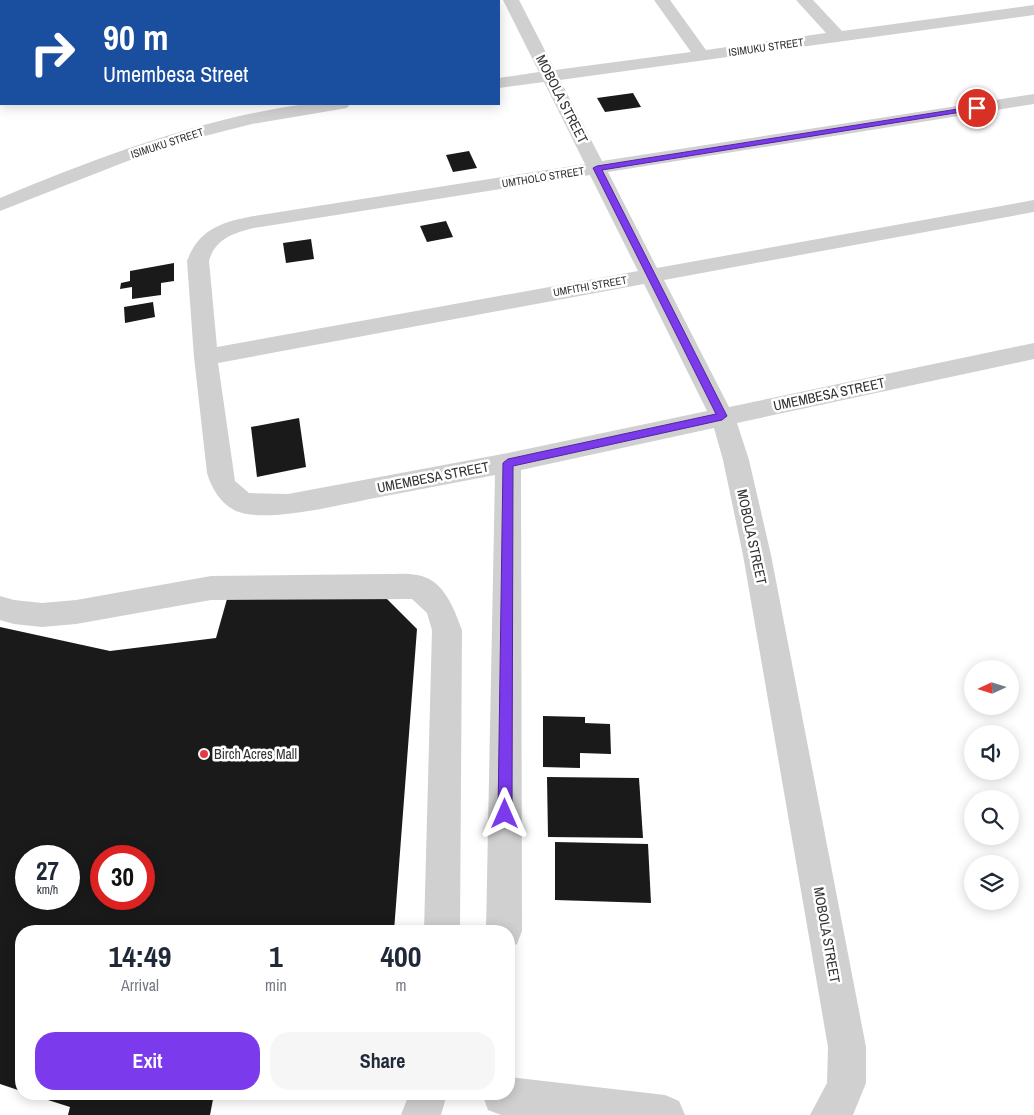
<!DOCTYPE html>
<html lang="en">
<head>
<meta charset="utf-8">
<style>
	body { margin:0; font-family:"Archivo Narrow",sans-serif; background:#f6f6f7; color:#1f2937; height:100vh; display:flex; flex-direction:column; font-size:19px; white-space:nowrap }
	* { box-sizing:border-box; margin:0 }
	p { font-size:16px; color:#747a83 }
	.icon { flex:none; width:28px; height:28px; fill:none; stroke:currentColor; stroke-width:2; stroke-linecap:round; stroke-linejoin:round }
	.map { position:relative; flex:1; overflow:hidden }
	.panel { position:absolute; left:15px; top:925px; width:500px; height:175px; display:flex; flex-direction:column; background:#fff; border-radius:20px; box-shadow:0 2px 12px #0003 }
	.panel>* { flex:none }
	.banner { position:absolute; left:0px; top:0px; width:500px; height:105px; box-shadow:0 2px 12px #0003; background:#1a4fa0; color:#fff; overflow:hidden }
	.needle { width:32px; rotate:266deg }
	.controls { position:absolute; left:964px; top:660px; display:grid; gap:10px }
	.controls a { display:grid; place-items:center; width:55px; height:55px; border-radius:50%; background:#fff; box-shadow:0 2px 12px #0003; font-size:25px }
	.speed { position:absolute; left:15px; top:845px; display:flex; gap:10px; font-size:25px; font-weight:700; text-align:center }
	.speed>* { display:grid; place-content:center; width:65px; height:65px; border-radius:50%; background:#fff; box-shadow:0 2px 12px #0003; line-height:1 }
	.speed small { font-size:12px; font-weight:400 }
	.speed .limit { border:8px solid #d22; background:#fff; color:#111 }
	.pin { position:absolute; display:grid; place-items:center; width:42px; height:42px; color:#fff; margin:-21px; border:2px solid #fff; border-radius:50%; box-shadow:0 1px 5px #0007 }
	.me { position:absolute; width:55px; margin:-28px; rotate:0deg; stroke-linejoin:round; filter:drop-shadow(0 0 4px #0008) }
	.turn { display:flex; align-items:center; gap:18px; height:105px; padding:0 20px; font-size:22px }
	.turn .icon { width:65px; height:65px; stroke-width:2.5 }
	.turn b { display:block; font-size:35px; line-height:42px }
	.eta { display:flex; justify-content:space-evenly; align-items:center; height:85px; text-align:center }
	.eta b { font-size:30px; font-weight:700; line-height:35px }
	.action { display:flex; gap:10px; margin-top:auto; padding:10px 20px }
	.action a { flex:1; height:58px; border-radius:20px; background:#7c3aed; color:#fff; font-size:20px; font-weight:700; line-height:58px; text-align:center }
	.action a+a { background:#f6f6f7; color:#1f2937 }
	.map>svg:first-child { display:block }
	.building { fill:#1a1a1a; fill-rule:evenodd }
	.lines { fill:none; stroke-linecap:round; stroke-linejoin:round }
	.minor { fill:#d0d0d0; fill-rule:evenodd }
	.route { fill:#7c3aed; stroke:#51269a }
	.poi-dot { fill:#e63946; stroke:#fff; stroke-width:2 }
	.labels { text-anchor:middle; dominant-baseline:central; stroke-width:5; stroke-linejoin:round; paint-order:stroke }
	.far-street-label { font-size:11px; fill:#333; stroke:#fff }
	.street-label { font-size:14px; fill:#333; stroke:#fff }
	.poi-label { font-size:14px; fill:#333; stroke:#fff; text-anchor:start }
</style>
</head>
<body>
<div class="map">
<svg width="1034" height="1115" viewBox="0 0 1034 1115">
	<rect width="100%" height="100%" fill="#fff"/>
	<g class="building">
		<polygon points="633,93 641,107 605,112 597,98"/>
		<polygon points="469,151 477,168 453,172 446,155"/>
		<polygon points="446,221 453,237 427,242 420,226"/>
		<polygon points="311,239 314,259 286,263 283,243"/>
		<polygon points="174,263 174,281 161,283 161,295 132,299 132,287 120,289 121,283 130,281 130,271"/>
		<polygon points="153,302 155,317 125,323 124,307"/>
		<polygon points="299,418 306,467 257,477 251,427"/>
		<path d="M 383,595 L 417,629 L 394,931 L 151,931 L 152,926 L 118,927 L 117,931 L 21,931 L 21,1091 L 0,1084 L 0,627 L 110,651 L 216,638 L 227,599 ZM 26,856 L 69,856 L 69,899 L 26,899 ZM 101,856 L 144,856 L 144,899 L 101,899 Z"/>
		<polygon points="543,716 585,717 585,723 610,724 611,754 580,753 580,768 543,767"/>
		<polygon points="547,777 639,778 643,838 548,837"/>
		<polygon points="555,842 648,844 651,903 555,900"/>
		<polygon points="29,1094 214,1094 210,1115 68,1115 70,1107"/>
	</g>
	<g class="lines">
		<g class="minor">
			<rect x="88" y="0" width="16" height="1"/>
			<path d="M 503,0 L 519,0 L 555,70 L 691,52 L 654,0 L 670,0 L 706,50 L 826,33 L 796,0 L 813,0 L 842,31 L 1034,5 L 1034,15 L 560,80 L 602,161 L 1034,94 L 1034,104 L 608,172 L 657,268 L 1034,200 L 1034,212 L 664,280 L 729,407 L 1034,343 L 1034,359 L 737,423 L 749,460 L 771,555 L 866,1047 L 866,1083 L 853,1115 L 810,1115 L 827,1083 L 828,1047 L 743,555 L 723,460 L 714,428 L 521,470 L 522,931 L 517,944 L 509,947 L 509,931 L 486,931 L 495,475 C 455,483 415,490 375,498 C 342,504 267,524 236,511 C 220,503 212,489 207,473 L 194,357 L 187,261 C 199,228 223,222 254,216 L 585,164 L 544,82 L 499,88 L 499,78 L 539,72 ZM 590,175 L 638,271 L 217,347 L 209,261 C 215,239 233,233 254,228 ZM 644,284 L 707,411 L 508,453 L 288,494 L 249,493 L 235,481 L 218,363 Z"/>
			<path d="M 305,104 L 350,104 L 347,108 L 341,109 L 252,124 L 185,141 L 125,162 L 0,211 L 0,198 C 99,157 199,119 305,104 Z"/>
			<path d="M 386,574 C 396,574 407,573 417,575 C 444,579 454,609 462,630 L 460,931 L 424,931 L 432,630 L 427,613 L 412,599 L 211,600 L 76,624 L 42,627 L 14,624 L 0,620 L 0,596 L 14,600 L 42,603 L 76,600 L 211,576 Z"/>
			<polygon points="509,1077 665,1095 679,1101 685,1115 501,1115 488,1110 483,1096 483,1094 509,1094"/>
			<polygon points="409,1094 447,1094 441,1115 401,1115"/>
		</g>
	</g>
	<polygon class="route" points="977,106 980,106 980,109 602,170 727,416 722,420 513,466 512,814 510,819 505,821 500,819 498,814 503,463 508,459 716,414 593,168 597,166"/>
	<circle class="poi-dot" cx="204" cy="754" r="5"/>
	<g class="labels">
		<g class="far-street-label">
			<text transform="translate(766 47) rotate(-8)">ISIMUKU STREET</text>
			<text transform="translate(167 143) rotate(-18)">ISIMUKU STREET</text>
			<text transform="translate(543 177) rotate(-9)">UMTHOLO STREET</text>
			<text transform="translate(590 286) rotate(-10)">UMFITHI STREET</text>
		</g>
		<g class="street-label">
			<text transform="translate(562 99) rotate(63)">MOBOLA STREET</text>
			<text transform="translate(829 394) rotate(-12)">UMEMBESA STREET</text>
			<text transform="translate(433 477) rotate(-11)">UMEMBESA STREET</text>
			<text transform="translate(752 537) rotate(78)">MOBOLA STREET</text>
			<text transform="translate(827 935) rotate(80)">MOBOLA STREET</text>
		</g>
		<g class="poi-label">
			<text x="214" y="754">Birch Acres Mall</text>
		</g>
	</g>
</svg>
<div class="controls">
<a><svg class="needle" viewBox="-14 -14 28 28"><path d="M0-13l5 13h-10z" fill="#e53935"/><path d="M0 13l5-13h-10z" fill="#747a83"/></svg></a>
<a><svg class="icon" aria-label="sound" viewBox="0 0 24 24"><path d="M4 9h4l5-4v14l-5-4H4zM17 9q2 3 0 6"/></svg></a>
<a><svg class="icon" aria-label="search" viewBox="0 0 24 24"><circle cx="10" cy="10" r="6"/><path d="M15 15l6 6"/></svg></a>
<a><svg class="icon" aria-label="layers" viewBox="0 0 24 24"><path d="M12 4l9 5-9 5-9-5zM3 14l9 5 9-5"/></svg></a>
</div>
<div class="speed"><div>27<small>km/h</small></div><div class="limit">30</div></div>
<div class="pin" style="left:977px;top:108px;background:#d93025"><svg class="icon" aria-label="arrive" viewBox="0 0 24 24"><path d="M6 21V4h12l-3 4 3 4H6"/></svg></div>
<svg class="me" style="left:505px;top:814px" viewBox="-20 -20 40 40"><path d="M0-17L14 15 0 8-14 15z" fill="#7c3aed" stroke="#fff" stroke-width="4"/></svg>
<div class="banner">
<div class="turn"><svg class="icon" aria-label="right" viewBox="0 0 24 24"><path d="M7 20v-9h11M14 6l5 5-5 5"/></svg><div><b>90 m</b>Umembesa Street</div></div>
</div>
<section class="panel">
<div class="eta">
<div><b>14:49</b><p>Arrival</p></div>
<div><b>1</b><p>min</p></div>
<div><b>400</b><p>m</p></div>
</div>
<div class="action"><a>Exit</a><a>Share</a></div>
</section>
</div>
</body>
</html>
